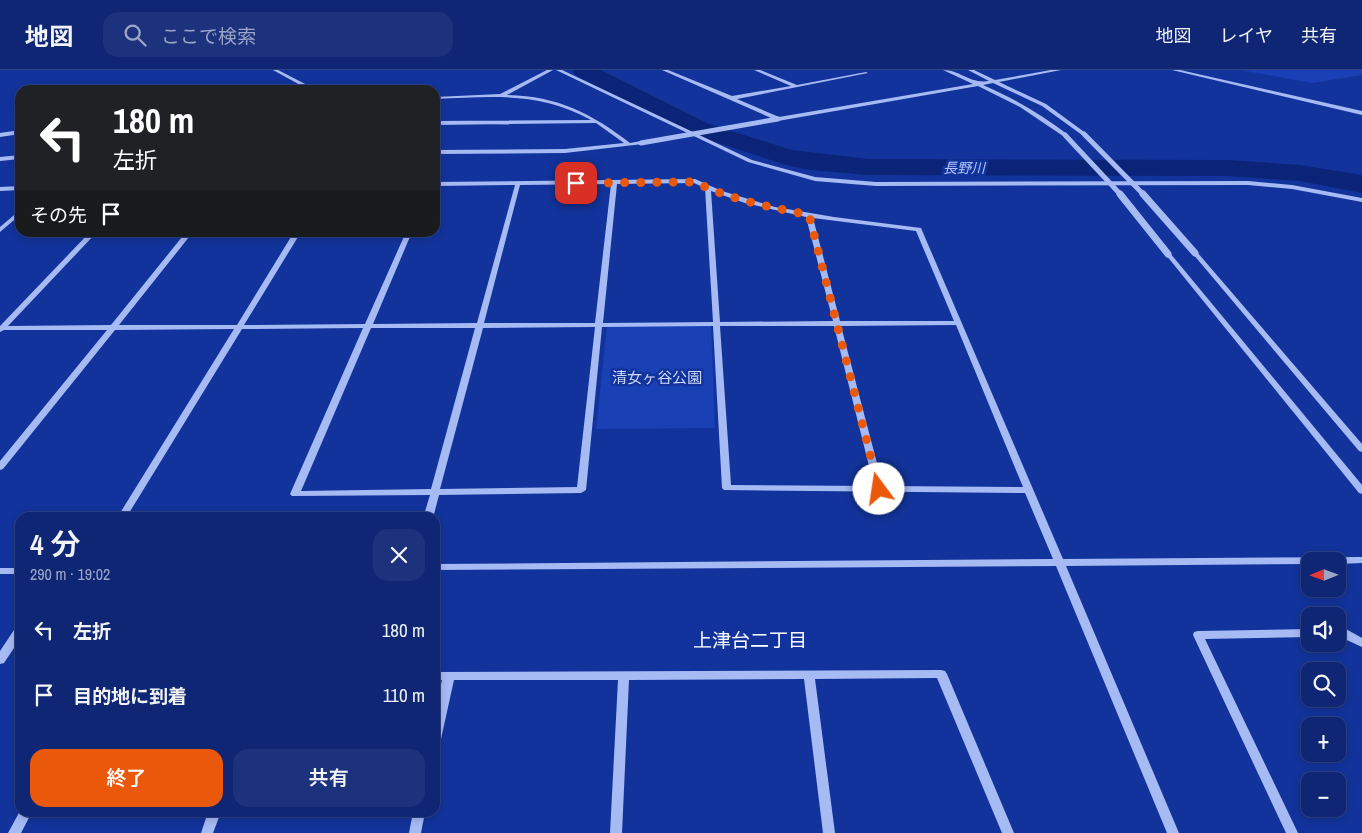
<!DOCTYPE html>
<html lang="ja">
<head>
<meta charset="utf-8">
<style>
	body { margin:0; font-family:"Archivo Narrow","Noto Sans JP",sans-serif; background:#1c327c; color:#f1f3f6; height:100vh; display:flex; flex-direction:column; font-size:19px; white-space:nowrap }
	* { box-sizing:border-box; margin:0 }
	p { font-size:16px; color:#9ba5c5 }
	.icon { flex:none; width:28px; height:28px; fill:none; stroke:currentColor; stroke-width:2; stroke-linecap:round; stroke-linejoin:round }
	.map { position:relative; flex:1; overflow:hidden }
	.details { position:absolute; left:15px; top:442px; width:425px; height:305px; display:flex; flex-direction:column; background:#0e2674; border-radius:15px; box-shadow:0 2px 8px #0003,0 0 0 1px #2e4386 }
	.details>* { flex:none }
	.banner { position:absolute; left:15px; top:15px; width:425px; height:152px; border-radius:15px; box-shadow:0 2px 8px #0003,0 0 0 1px #2e4386; background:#202124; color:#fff; overflow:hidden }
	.needle { width:32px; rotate:269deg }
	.buttons { position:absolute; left:1301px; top:482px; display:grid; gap:10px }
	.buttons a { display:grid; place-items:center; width:45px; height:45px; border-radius:10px; background:#0e2674; box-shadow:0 2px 8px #0003,0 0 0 1px #2e4386; font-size:25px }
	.pin { position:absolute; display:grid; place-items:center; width:42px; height:42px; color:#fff; margin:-21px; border-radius:10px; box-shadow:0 2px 8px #0006 }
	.me { position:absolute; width:55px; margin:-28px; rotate:346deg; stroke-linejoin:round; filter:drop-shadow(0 0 4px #0008) }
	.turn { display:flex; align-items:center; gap:18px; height:105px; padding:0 15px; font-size:22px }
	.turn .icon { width:65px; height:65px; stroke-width:2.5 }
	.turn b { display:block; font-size:35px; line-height:42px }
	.then { display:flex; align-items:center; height:48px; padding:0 15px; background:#0003; gap:10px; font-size:19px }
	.round { display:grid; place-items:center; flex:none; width:52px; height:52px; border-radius:15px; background:#1c327c }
	.summary { display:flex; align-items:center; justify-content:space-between; height:85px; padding:0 15px }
	h1 { font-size:30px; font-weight:600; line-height:38px }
	.primary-button { display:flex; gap:10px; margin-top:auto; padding:10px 15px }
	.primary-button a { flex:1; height:58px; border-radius:15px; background:#ea580c; color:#fff; font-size:20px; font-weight:600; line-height:58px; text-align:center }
	.primary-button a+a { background:#1c327c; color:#f1f3f6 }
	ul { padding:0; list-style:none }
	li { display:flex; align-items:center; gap:15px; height:65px; padding:0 15px }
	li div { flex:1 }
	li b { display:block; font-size:19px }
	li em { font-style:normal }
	header { display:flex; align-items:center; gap:30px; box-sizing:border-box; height:70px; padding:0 25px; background:#0e2674; border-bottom:1px solid #2e4386 }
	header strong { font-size:24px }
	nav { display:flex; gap:28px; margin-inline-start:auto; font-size:18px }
	.search { width:350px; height:45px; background:#1c327c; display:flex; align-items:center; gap:12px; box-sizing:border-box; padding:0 18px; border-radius:15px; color:#9ba5c5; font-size:19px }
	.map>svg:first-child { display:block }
	.green { fill:#1941b5 }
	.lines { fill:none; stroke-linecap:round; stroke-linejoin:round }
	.river { fill:#0b2477; fill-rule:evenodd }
	.minor { fill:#a6baf4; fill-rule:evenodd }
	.minor-bridge-far1 { stroke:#a6baf4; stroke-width:5 }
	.minor-bridge { stroke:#a6baf4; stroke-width:7 }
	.route { stroke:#ea580c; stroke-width:9; stroke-dasharray:0 16.2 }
	.labels { text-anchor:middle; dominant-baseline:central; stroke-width:5; stroke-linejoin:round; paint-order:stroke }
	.far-water-label { font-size:14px; font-style:italic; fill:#b2c5fa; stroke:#12339b }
	.park-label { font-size:15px; fill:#cedafe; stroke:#12339b }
	.near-neighbourhood-label { font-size:19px; fill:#fff; stroke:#12339b }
</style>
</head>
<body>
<header>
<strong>地図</strong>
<div class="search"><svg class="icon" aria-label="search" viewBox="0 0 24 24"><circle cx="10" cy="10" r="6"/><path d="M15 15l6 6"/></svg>ここで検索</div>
<nav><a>地図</a><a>レイヤ</a><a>共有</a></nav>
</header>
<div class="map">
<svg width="1362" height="763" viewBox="0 0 1362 763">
	<rect width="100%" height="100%" fill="#12339b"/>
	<g class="green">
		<polygon points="1241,0 1362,0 1362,5 1312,13"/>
		<polygon points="607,256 711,256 715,358 596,359"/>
	</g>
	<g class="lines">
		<polygon class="river" points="572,0 601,0 709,54 792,80 868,89 1228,90 1300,95 1362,105 1362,123 1300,111 1228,106 868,105 810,100 786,95 691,64 575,5"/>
		<g class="minor">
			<polygon points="273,0 278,0 311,17 320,20 306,19 287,20 302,16"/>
			<path d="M 547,0 L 553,0 L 507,25 C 557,26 591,43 630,73 L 641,71 L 644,73 L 643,74 L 565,83 L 435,84 L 435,80 L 565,79 L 624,73 L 596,53 L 435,55 L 435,51 L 591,50 C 538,21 493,27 435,29 L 435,27 L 500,24 Z"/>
			<polygon points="556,0 562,0 752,90 815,107 876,112 1248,111 1292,115 1362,128 1362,132 1292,119 1248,115 876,116 815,111 748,92"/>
			<path d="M 662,0 L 668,0 L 732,26 L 791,16 L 754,0 L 760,0 L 797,15 L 866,2 L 868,3 L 737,29 L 779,47 L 973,14 L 943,0 C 961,0 969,14 989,11 L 968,0 L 974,0 L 995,10 L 1051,0 L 1061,0 L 999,12 L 1046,34 L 1087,64 L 1082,65 L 1042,36 L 993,13 L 983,15 C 1013,28 1041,44 1067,64 L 1067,66 L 1063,66 L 1020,37 L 978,16 L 778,51 Z"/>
			<polygon points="1172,0 1180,0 1362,41 1362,45"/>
			<polygon points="20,60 20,64 0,67 0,63"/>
			<polygon points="20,85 20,89 0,91 0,87"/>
			<path d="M 695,109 L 722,121 L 775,137 L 834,147 L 921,158 L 1063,489 L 1362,487 L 1362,493 L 1338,494 L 1338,491 L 1310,491 L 1310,494 L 1066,496 L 1179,763 L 1167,763 L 1056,496 L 435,500 L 435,494 L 1053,489 L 1025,423 L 724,420 L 722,418 L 713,256 L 602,257 L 586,420 L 581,423 L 439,425 L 433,448 L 423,448 L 430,425 L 292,426 L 290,424 L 363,258 L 242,259 L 126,448 L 117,448 L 234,259 L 115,260 L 3,399 L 0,400 L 0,391 L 107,260 L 4,260 L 0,262 L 0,256 L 90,162 L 97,162 L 8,256 L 111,255 L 186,162 L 193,162 L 119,255 L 237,255 L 294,162 L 301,162 L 244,255 L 365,254 L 406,162 L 412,162 L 373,254 L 477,253 L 515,115 L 435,116 L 435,112 ZM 694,113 L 705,118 L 713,252 L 603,253 L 617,114 ZM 611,114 L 595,253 L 484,253 L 520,115 ZM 711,121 L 745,133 L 806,147 L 833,251 L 720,252 ZM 813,148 L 916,161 L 954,251 L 840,251 ZM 956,255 L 1023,417 L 883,416 L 841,256 ZM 720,256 L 834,256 L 874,416 L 731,415 ZM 595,257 L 577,417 L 440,419 L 483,258 ZM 371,258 L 475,258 L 431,419 L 301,421 Z"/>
			<polygon points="20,116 20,120 0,121 0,117"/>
			<polygon points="20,140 20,145 0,162 0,157"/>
			<polygon points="1195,181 1197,182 1362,374 1362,382 1359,381 1193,184 1192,183"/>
			<polygon points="1168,182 1170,183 1362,415 1362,424 1359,423 1166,185 1166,183"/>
			<rect x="0" y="498" width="20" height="6"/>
			<polygon points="20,556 20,569 4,593 0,594 0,581 16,557"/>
			<polygon points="1338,558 1346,559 1362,568 1362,577 1338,566"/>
			<polygon points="1310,559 1310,567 1205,569 1298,763 1286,763 1193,565 1194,562 1198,561"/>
			<polygon points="941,600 945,601 947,604 1014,763 1002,763 937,608 815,609 835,763 823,763 804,609 629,610 622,763 610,763 618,610 454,610 441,669 439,672 435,674 435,643 442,610 435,610 435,602"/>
			<polygon points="20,741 20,742 32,742 21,763 8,763"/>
			<polygon points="208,742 221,742 213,763 201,763"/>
			<polygon points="413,742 425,742 421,763 409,763"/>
		</g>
		<g class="minor-bridge-far1">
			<polyline points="1084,64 1144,125"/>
			<polyline points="1065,65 1121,125"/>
			<polyline points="641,73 778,49"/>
		</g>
		<g class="minor-bridge">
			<polyline points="1120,124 1168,184"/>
			<polyline points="1143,124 1195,183"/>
		</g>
	</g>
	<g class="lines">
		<path class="route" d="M 576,113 L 695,112 C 730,130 771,137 809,145 L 879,419"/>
	</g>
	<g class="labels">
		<g class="far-water-label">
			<text x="964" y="98">長野川</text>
		</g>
		<g class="park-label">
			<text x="657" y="307">清女ヶ谷公園</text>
		</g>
		<g class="near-neighbourhood-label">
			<text x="750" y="570">上津台二丁目</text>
		</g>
	</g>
</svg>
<div class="buttons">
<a><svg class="needle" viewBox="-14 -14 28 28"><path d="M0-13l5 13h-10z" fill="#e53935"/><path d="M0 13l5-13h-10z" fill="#9ba5c5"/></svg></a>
<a><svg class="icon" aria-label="sound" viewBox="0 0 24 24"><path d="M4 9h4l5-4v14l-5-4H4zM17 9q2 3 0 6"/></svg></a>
<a><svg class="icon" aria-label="search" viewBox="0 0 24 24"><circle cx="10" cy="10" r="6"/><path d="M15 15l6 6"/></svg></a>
<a>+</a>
<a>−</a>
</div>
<div class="pin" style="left:576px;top:113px;background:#d93025"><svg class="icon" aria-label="arrive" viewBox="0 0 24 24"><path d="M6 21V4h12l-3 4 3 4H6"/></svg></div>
<svg class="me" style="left:879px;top:419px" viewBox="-20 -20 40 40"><circle r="19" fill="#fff"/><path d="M0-13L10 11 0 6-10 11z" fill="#ea580c"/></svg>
<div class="banner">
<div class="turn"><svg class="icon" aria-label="left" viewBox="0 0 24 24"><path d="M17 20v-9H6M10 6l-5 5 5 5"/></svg><div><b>180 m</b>左折</div></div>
<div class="then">その先<svg class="icon" aria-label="arrive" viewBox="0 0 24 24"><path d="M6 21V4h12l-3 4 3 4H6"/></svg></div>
</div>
<section class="details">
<div class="summary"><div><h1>4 分</h1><p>290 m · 19:02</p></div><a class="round"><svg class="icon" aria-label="close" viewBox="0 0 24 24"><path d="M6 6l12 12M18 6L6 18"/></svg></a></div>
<ul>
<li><svg class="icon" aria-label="left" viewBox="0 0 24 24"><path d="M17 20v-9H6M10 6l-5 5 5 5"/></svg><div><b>左折</b></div><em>180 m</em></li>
<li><svg class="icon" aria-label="arrive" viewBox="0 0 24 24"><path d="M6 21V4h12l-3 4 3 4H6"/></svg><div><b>目的地に到着</b></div><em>110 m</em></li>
</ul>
<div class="primary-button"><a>終了</a><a>共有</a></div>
</section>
</div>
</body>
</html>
